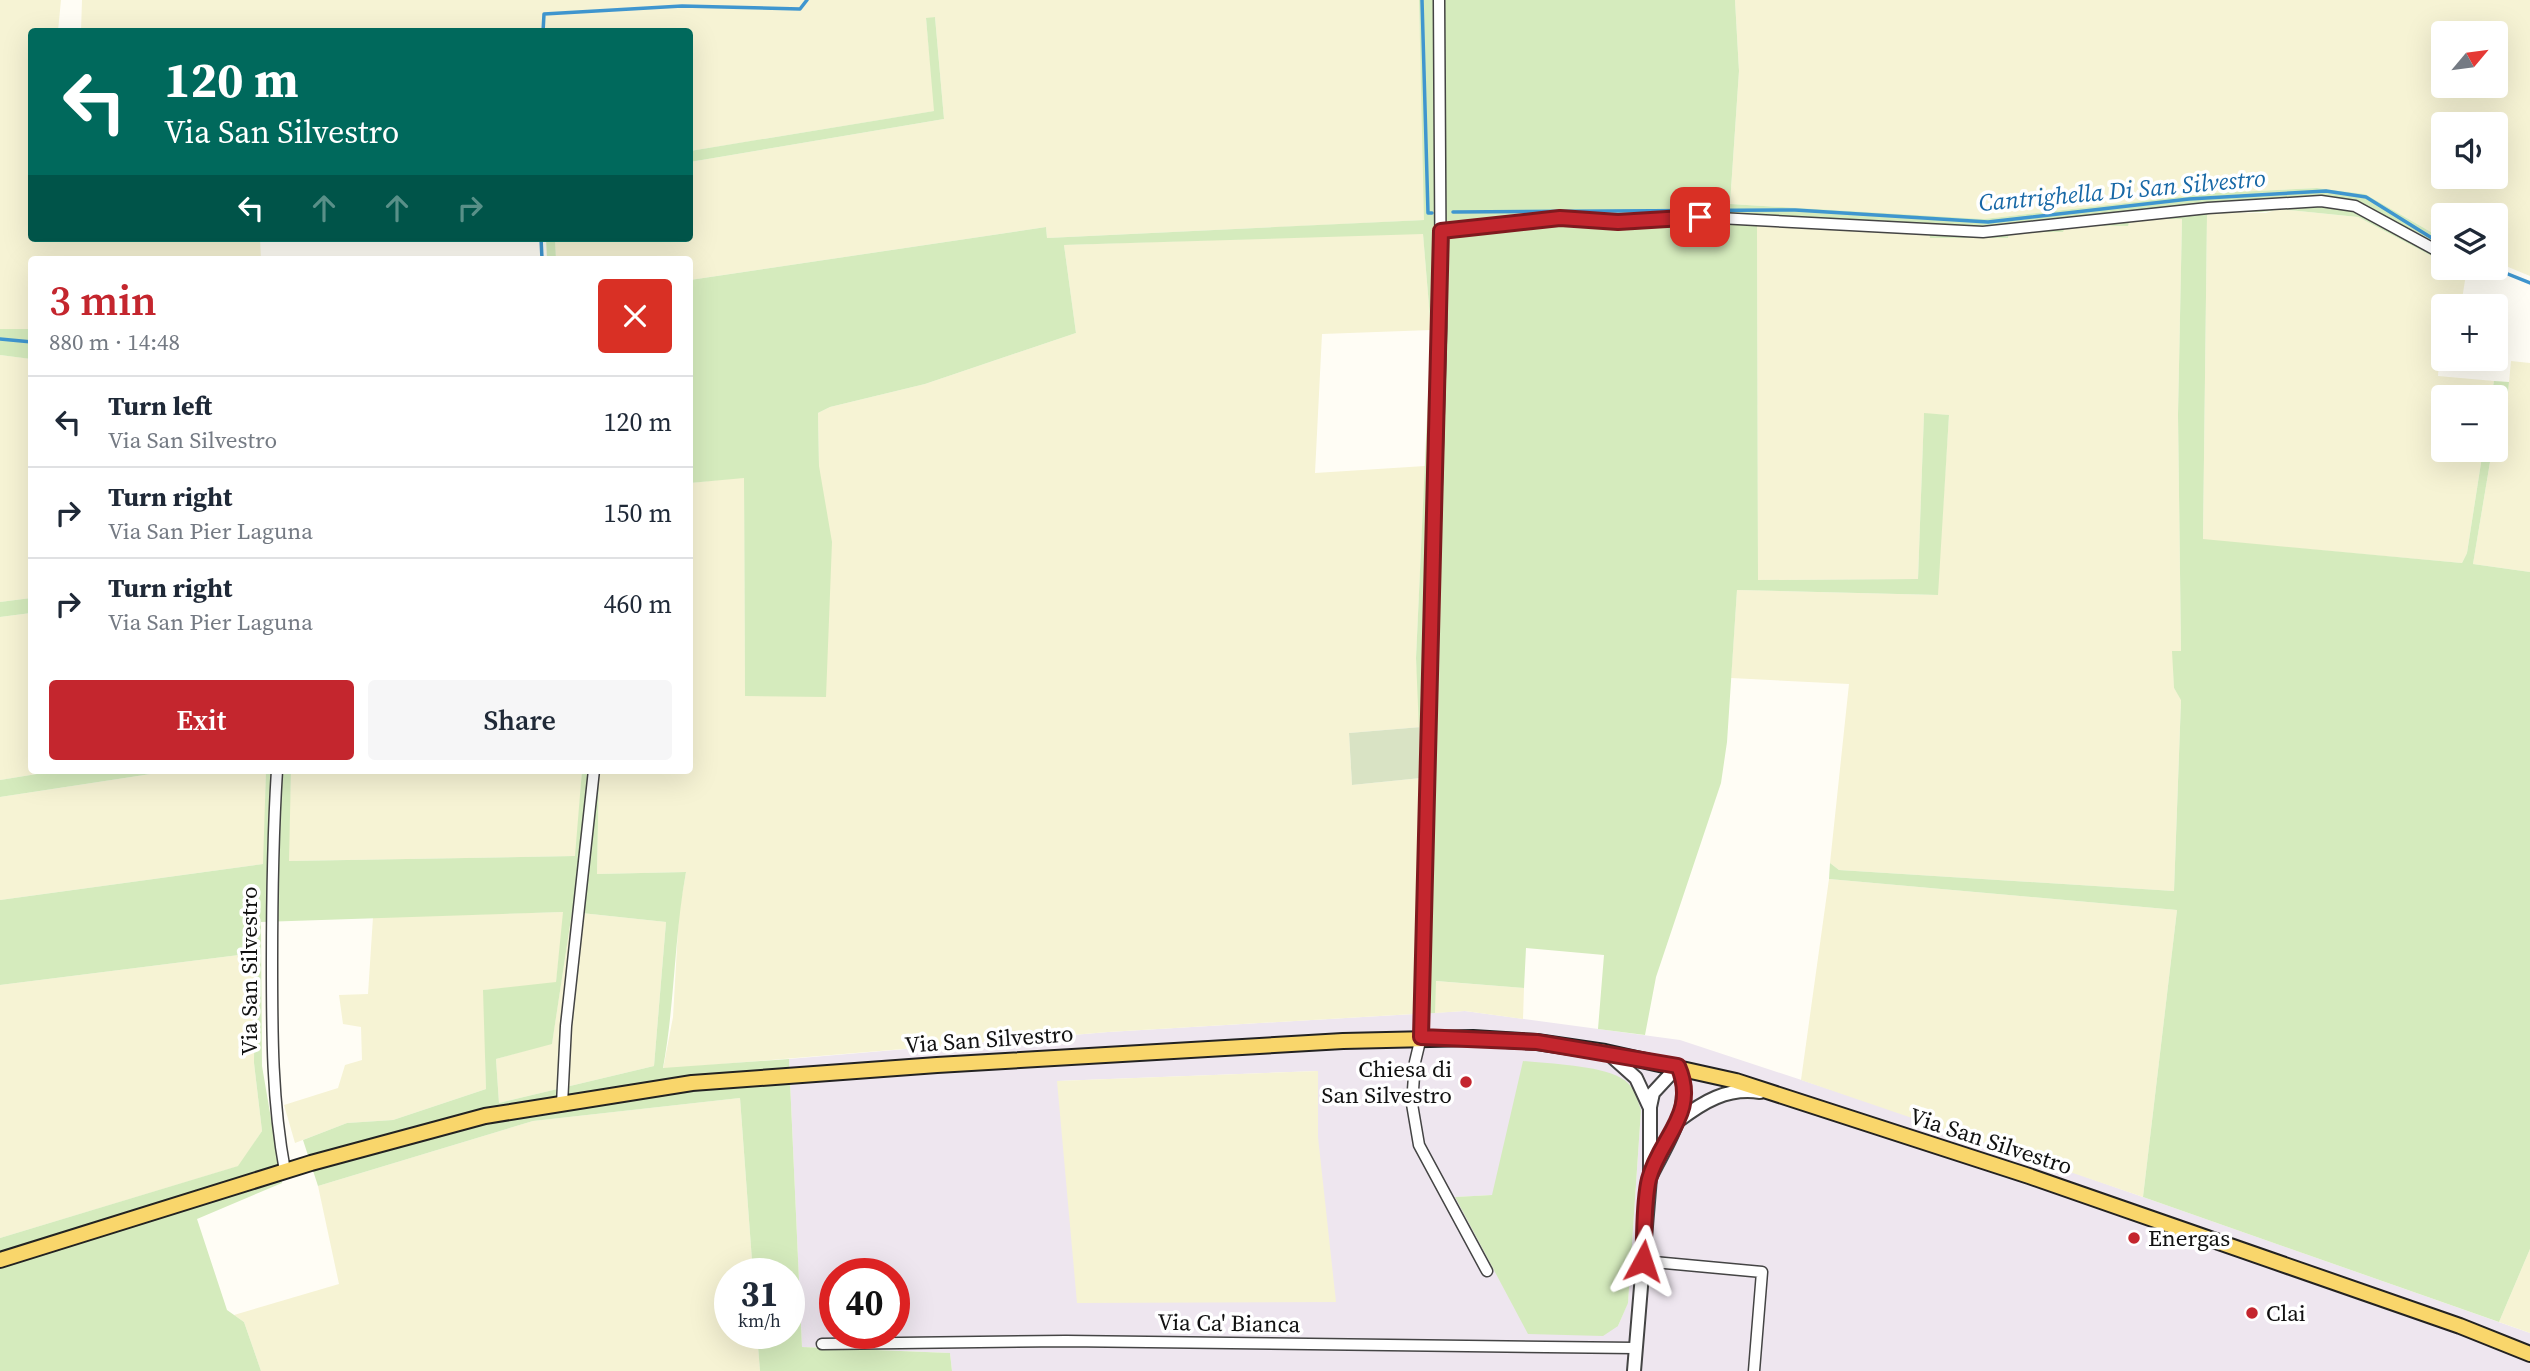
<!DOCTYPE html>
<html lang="en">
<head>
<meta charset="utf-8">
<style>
	body { margin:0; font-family:"Source Serif 4",serif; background:#f6f6f7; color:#1f2937; height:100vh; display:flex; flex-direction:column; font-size:26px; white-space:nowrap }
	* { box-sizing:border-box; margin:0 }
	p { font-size:23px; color:#747a83 }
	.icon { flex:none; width:38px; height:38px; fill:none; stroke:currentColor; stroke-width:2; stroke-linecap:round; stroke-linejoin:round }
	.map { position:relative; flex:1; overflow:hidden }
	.side { position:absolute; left:28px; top:256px; width:665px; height:518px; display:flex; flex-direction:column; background:#fff; border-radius:7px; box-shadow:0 7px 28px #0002 }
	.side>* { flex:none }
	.banner { position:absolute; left:28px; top:28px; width:665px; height:214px; border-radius:7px; box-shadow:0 7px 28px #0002; background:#00695c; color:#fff; overflow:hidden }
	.needle { width:46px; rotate:61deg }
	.controls { position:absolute; left:2431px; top:21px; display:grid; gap:14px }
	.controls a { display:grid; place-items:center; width:77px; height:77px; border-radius:7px; background:#fff; box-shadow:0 7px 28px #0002; font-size:35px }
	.speed { position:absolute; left:714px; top:1258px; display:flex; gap:14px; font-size:35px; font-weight:700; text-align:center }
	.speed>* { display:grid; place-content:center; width:91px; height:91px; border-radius:50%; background:#fff; box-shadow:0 7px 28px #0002; line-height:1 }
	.speed small { font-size:18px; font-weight:400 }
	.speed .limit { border:10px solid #d22; background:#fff; color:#111 }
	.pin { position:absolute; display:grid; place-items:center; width:60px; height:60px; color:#fff; margin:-30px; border-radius:14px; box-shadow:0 4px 10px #0006 }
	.me { position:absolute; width:77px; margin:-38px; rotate:5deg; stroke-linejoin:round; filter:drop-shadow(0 0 5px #0008) }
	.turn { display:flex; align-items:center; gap:24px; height:147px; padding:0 21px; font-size:32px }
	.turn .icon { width:91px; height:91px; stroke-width:2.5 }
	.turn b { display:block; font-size:49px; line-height:60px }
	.lanes { display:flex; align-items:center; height:66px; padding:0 21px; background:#0003; justify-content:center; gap:35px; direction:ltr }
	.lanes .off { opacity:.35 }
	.round { display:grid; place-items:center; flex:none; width:74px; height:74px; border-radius:7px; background:#f6f6f7 }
	.headline { display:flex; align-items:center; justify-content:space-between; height:119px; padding:0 21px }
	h1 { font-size:42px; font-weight:600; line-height:52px; color:#c4262e }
	.primary-button { display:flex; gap:14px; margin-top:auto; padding:14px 21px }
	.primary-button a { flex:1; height:80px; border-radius:7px; background:#c4262e; color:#fff; font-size:28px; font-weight:600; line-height:80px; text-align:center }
	.primary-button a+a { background:#f6f6f7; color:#1f2937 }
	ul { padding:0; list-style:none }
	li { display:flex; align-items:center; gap:21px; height:91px; padding:0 21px; border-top:2px solid #e0e1e3 }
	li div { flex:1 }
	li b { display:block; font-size:26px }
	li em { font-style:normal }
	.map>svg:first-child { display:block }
	.industrial { fill:#eee6ef; fill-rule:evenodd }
	.farmland { fill:#f6f3d4; fill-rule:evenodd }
	.green { fill:#d5ebbd; fill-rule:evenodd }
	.cemetery { fill:#d9e3c4 }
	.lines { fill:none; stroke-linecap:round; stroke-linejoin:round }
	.stream { stroke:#3f96cf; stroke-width:3.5 }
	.minor-casing { stroke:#444; stroke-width:13 }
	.tertiary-casing { stroke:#444; stroke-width:16 }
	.primary-casing { stroke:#222; stroke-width:18 }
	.minor { stroke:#fff; stroke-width:10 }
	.tertiary { stroke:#fff; stroke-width:12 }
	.primary { stroke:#f9d66b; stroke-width:14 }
	.route-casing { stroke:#7f191e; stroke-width:18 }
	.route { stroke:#c4262e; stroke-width:12 }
	.poi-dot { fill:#c4262e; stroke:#fff; stroke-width:2.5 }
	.labels { text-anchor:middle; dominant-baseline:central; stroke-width:7; stroke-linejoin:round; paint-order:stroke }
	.street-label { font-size:23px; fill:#111; stroke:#fff }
	.poi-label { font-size:23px; fill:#111; stroke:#fff; text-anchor:start }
	.water-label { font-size:24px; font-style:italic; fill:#1768a6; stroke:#fff }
</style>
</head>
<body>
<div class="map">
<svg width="2530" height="1371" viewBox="0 0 2530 1371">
	<rect width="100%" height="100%" fill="#fffdf5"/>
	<path class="industrial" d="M 1465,1011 L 1680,1040 L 1944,1127 L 2530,1333 L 2530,1371 L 952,1371 L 950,1353 L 802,1347 L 789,1059 L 1108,1032 ZM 1318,1071 L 1318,1137 L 1058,1081 ZM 1641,1110 L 1628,1302 L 1618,1326 L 1456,1197 L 1492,1195 ZM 835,1274 L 894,1274 L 894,1334 L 835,1334 Z"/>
	<g class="farmland">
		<polygon points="0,0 61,0 58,31 32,32 32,238 260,238 261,259 32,259 31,329 0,329"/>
		<polygon points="82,0 1419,0 1425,220 1047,238 1046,227 690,280 690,259 556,259 555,238 690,238 690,162 944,119 935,17 926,19 935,111 690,151 690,32 81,32"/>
		<path d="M 1735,0 L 2530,0 L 2530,276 L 2496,262 L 2496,215 L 2443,215 L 2443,239 L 2365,194 L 2317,188 L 2214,193 L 1984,219 L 1730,204 L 1739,71 ZM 2443,33 L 2496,33 L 2496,86 L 2443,86 ZM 2443,124 L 2496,124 L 2496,177 L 2443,177 Z"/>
		<polygon points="2278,209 2358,217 2443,262 2443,268 2455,268 2466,274 2461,306 2443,306 2438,376 2494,381 2491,397 2443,397 2443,450 2483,450 2467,553 2462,563 2203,540 2207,215 2216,212 2266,213"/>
		<polygon points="2129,219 2182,219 2178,415 2181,652 2173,651 2174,688 2181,699 2174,891 1839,870 1830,863 1849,684 1731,678 1737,590 1937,595 1949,415 1924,414 1918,579 1758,580 1757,223 1824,224 1826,229 2009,232"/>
		<polygon points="1423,233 1431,330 1322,334 1315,473 1425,466 1416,658 1421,727 1349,733 1352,785 1421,778 1414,1014 1108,1032 663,1069 673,1017 679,912 686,872 597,874 599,770 690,770 690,483 744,477 745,695 819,466 818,413 830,407 925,384 1076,333 1064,245"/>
		<polygon points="0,355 32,359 31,598 0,602"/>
		<polygon points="2511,361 2530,363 2530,572 2473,564 2492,450 2496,450 2501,397 2508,393"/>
		<polygon points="31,613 32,770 61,770 0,780 0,617"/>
		<polygon points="177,770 266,770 264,864 0,900 0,797"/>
		<polygon points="291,770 582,770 576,856 288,861"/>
		<polygon points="1829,879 2177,910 2143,1197 1801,1080"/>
		<polygon points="564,912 556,983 484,990 486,1089 393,1120 347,1123 295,1143 284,1105 338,1088 345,1065 362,1060 361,1027 343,1024 339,995 368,994 373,917"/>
		<polygon points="572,912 666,922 654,1066 499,1103 496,1059 552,1043"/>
		<polygon points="255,953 254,1063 262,1131 239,1166 0,1238 0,985"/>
		<polygon points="1435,981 1524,988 1523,1019 1465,1011 1435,1013"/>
		<polygon points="1318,1071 1318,1137 1336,1302 1077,1303 1057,1081"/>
		<polygon points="740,1098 753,1274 730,1274 730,1334 757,1334 760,1371 261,1371 244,1322 234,1315 339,1284 318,1186 533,1121"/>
		<polygon points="2530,1249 2530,1333 2499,1322"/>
	</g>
	<g class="green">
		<path d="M 1419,0 L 1735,0 L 1739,71 L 1730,204 L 1984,219 L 2214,193 L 2317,188 L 2365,194 L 2443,239 L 2443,262 L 2358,217 L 2278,209 C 2255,217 2229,206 2207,215 L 2203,539 L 2462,563 L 2467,553 L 2483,450 L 2492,450 L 2473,564 L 2530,572 L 2530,1249 L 2499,1322 L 2143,1197 L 2177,910 L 1829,879 L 1830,863 L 1839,870 L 2174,891 L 2181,700 L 2174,688 L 2172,651 L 2181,651 L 2178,415 L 2182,219 L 2130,219 L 2128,226 L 2066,225 L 2063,232 L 2009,232 L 2008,238 L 1930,238 L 1929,231 L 1826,229 L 1823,224 L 1757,223 L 1758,580 L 1918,579 L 1924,413 L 1949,415 L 1938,595 L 1737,590 L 1727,742 L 1721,783 L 1656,977 L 1645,1035 L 1598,1029 L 1604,955 L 1526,948 L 1524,988 L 1436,981 L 1435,1013 L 1414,1014 L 1421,778 L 1416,658 L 1431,330 L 1423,234 L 1064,245 L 1076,333 L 925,384 L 830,407 L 818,413 L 819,466 L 832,542 L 826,697 L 745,696 L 744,478 L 690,483 L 690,280 L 1046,227 L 1047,238 L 1424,220 Z"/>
		<polygon points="935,17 944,119 690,162 690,151 934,111 926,18"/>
		<polygon points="546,238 555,238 556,259 547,259"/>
		<polygon points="0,329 31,329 31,359 0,355"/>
		<polygon points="2494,381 2509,382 2508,393 2501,397 2496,430 2496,397 2491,397"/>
		<polygon points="31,598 31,613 0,617 0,602"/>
		<polygon points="61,770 177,770 0,797 0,780"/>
		<path d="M 266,770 L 291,770 L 289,861 L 575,856 L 582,770 L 599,770 L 597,874 L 686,872 C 674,937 675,1003 663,1068 L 789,1059 L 802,1347 L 950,1353 L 952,1371 L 760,1371 L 757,1334 L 789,1334 L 789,1274 L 753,1274 L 740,1098 L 533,1121 L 318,1186 L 303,1140 L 347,1123 L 393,1120 L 486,1089 L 483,990 L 556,982 L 563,912 L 261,922 L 262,1066 L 282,1183 L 197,1219 L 227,1310 L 244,1322 L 261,1371 L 0,1371 L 0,1238 L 238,1166 L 262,1131 L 254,1063 L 255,953 L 0,985 L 0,900 L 263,864 ZM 572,912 L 666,922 L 654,1066 L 499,1103 L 496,1059 L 552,1044 Z"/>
		<path d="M 1523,1061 C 1550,1064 1597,1065 1621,1078 C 1633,1084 1637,1098 1641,1110 L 1628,1303 L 1618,1326 L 1603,1336 L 1528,1334 L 1455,1197 L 1492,1195 Z"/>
	</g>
	<polygon class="cemetery" points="1421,727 1421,778 1352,785 1349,733"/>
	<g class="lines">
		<g class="stream">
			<polyline points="1422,0 1428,213 1432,213"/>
			<polyline points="543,32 544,14 682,6 800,9 807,0"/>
			<polyline points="1453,212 1795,210 1988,222 2189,199 2326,191 2366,197 2443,245"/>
			<polyline points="541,238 542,259"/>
			<polyline points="2493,268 2530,283"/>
			<polyline points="0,339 32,342"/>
		</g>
		<defs>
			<g id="minor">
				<polyline points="1439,0 1441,327 1421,1037 1415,1062 1412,1104 1419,1145 1487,1271"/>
				<polyline points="1441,231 1560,218 1618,222 1700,217 1983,232 2208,208 2321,201 2355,206 2443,254"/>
				<path d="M 277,770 C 273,834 272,898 272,963 C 272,1034 272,1101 285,1171"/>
				<polyline points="562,1104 566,1026 594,770"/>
				<polyline points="1643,1261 1762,1272 1754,1371"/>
				<polyline points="822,1344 1066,1341 1635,1348"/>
			</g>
			<g id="tertiary">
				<polyline points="1608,1053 1636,1078 1649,1106"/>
				<path d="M 1678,1121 C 1703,1102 1727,1087 1760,1092"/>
				<path d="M 1634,1371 L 1650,1178 L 1650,1107 L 1653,1093 L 1678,1066 C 1695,1106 1667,1142 1650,1178"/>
			</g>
			<polyline id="primary" points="0,1260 311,1163 485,1116 692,1083 937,1065 1343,1041 1473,1038 1537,1042 1605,1052 1736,1081 2029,1176 2460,1326 2530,1354"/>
		</defs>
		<use href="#minor" class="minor-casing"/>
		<use href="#tertiary" class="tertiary-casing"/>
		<use href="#primary" class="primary-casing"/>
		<use href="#minor" class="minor"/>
		<use href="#tertiary" class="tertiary"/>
		<use href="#primary" class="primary"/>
	</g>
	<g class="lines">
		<defs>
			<path id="route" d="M 1643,1261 C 1645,1235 1643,1204 1649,1179 C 1660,1137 1699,1114 1678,1066 L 1537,1042 L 1421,1037 L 1441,231 L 1560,218 L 1618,222 L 1700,217"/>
		</defs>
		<use href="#route" class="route-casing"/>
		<use href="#route" class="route"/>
	</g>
	<g class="poi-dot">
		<circle cx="1466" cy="1082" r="7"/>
		<circle cx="2134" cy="1238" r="7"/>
		<circle cx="2252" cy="1313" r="7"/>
	</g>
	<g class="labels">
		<g class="street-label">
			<text transform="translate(249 971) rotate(-90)">Via San Silvestro</text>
			<text transform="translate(989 1039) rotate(-4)">Via San Silvestro</text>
			<text transform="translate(1991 1141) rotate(18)">Via San Silvestro</text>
			<text transform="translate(1229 1323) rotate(1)">Via Ca' Bianca</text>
		</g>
		<g class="poi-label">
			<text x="1452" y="1069" text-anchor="end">Chiesa di<tspan x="1452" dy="26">San Silvestro</tspan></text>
			<text x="2148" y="1238">Energas</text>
			<text x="2266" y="1313">Clai</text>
		</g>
		<g class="water-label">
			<text transform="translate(2122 190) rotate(-5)">Cantrighella Di San Silvestro</text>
		</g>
	</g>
</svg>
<div class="controls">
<a><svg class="needle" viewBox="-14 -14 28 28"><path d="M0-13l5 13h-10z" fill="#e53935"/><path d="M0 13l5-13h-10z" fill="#747a83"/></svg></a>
<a><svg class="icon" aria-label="sound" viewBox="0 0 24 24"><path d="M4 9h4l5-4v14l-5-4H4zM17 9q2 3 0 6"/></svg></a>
<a><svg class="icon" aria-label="layers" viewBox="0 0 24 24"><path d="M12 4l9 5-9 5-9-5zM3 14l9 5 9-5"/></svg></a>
<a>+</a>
<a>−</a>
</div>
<div class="speed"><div>31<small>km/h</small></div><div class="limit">40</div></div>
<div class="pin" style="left:1700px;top:217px;background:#d93025"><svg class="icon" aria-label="arrive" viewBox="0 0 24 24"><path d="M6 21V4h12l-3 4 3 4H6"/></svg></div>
<svg class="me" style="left:1643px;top:1261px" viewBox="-20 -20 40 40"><path d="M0-17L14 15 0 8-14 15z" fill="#c4262e" stroke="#fff" stroke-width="4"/></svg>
<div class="banner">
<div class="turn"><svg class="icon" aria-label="left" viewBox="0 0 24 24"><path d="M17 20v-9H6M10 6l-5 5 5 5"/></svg><div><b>120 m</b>Via San Silvestro</div></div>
<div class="lanes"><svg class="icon" aria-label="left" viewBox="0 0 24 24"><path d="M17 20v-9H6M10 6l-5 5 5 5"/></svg><svg class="icon off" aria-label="ahead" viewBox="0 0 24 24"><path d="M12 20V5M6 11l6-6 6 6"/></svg><svg class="icon off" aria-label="ahead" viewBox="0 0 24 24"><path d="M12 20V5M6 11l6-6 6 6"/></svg><svg class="icon off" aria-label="right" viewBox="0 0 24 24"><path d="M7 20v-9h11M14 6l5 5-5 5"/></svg></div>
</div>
<section class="side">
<div class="headline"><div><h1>3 min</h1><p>880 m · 14:48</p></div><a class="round" style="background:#d93025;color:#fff"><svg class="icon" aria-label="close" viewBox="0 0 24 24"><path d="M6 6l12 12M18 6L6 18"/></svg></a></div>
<ul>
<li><svg class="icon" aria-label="left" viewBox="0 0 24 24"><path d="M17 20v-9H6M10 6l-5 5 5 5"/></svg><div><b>Turn left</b><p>Via San Silvestro</p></div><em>120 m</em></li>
<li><svg class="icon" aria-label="right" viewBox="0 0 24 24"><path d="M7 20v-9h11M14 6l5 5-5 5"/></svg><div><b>Turn right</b><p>Via San Pier Laguna</p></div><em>150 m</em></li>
<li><svg class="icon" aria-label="right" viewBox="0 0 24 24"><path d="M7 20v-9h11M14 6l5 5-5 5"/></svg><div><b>Turn right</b><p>Via San Pier Laguna</p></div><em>460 m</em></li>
</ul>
<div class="primary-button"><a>Exit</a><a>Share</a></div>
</section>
</div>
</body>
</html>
